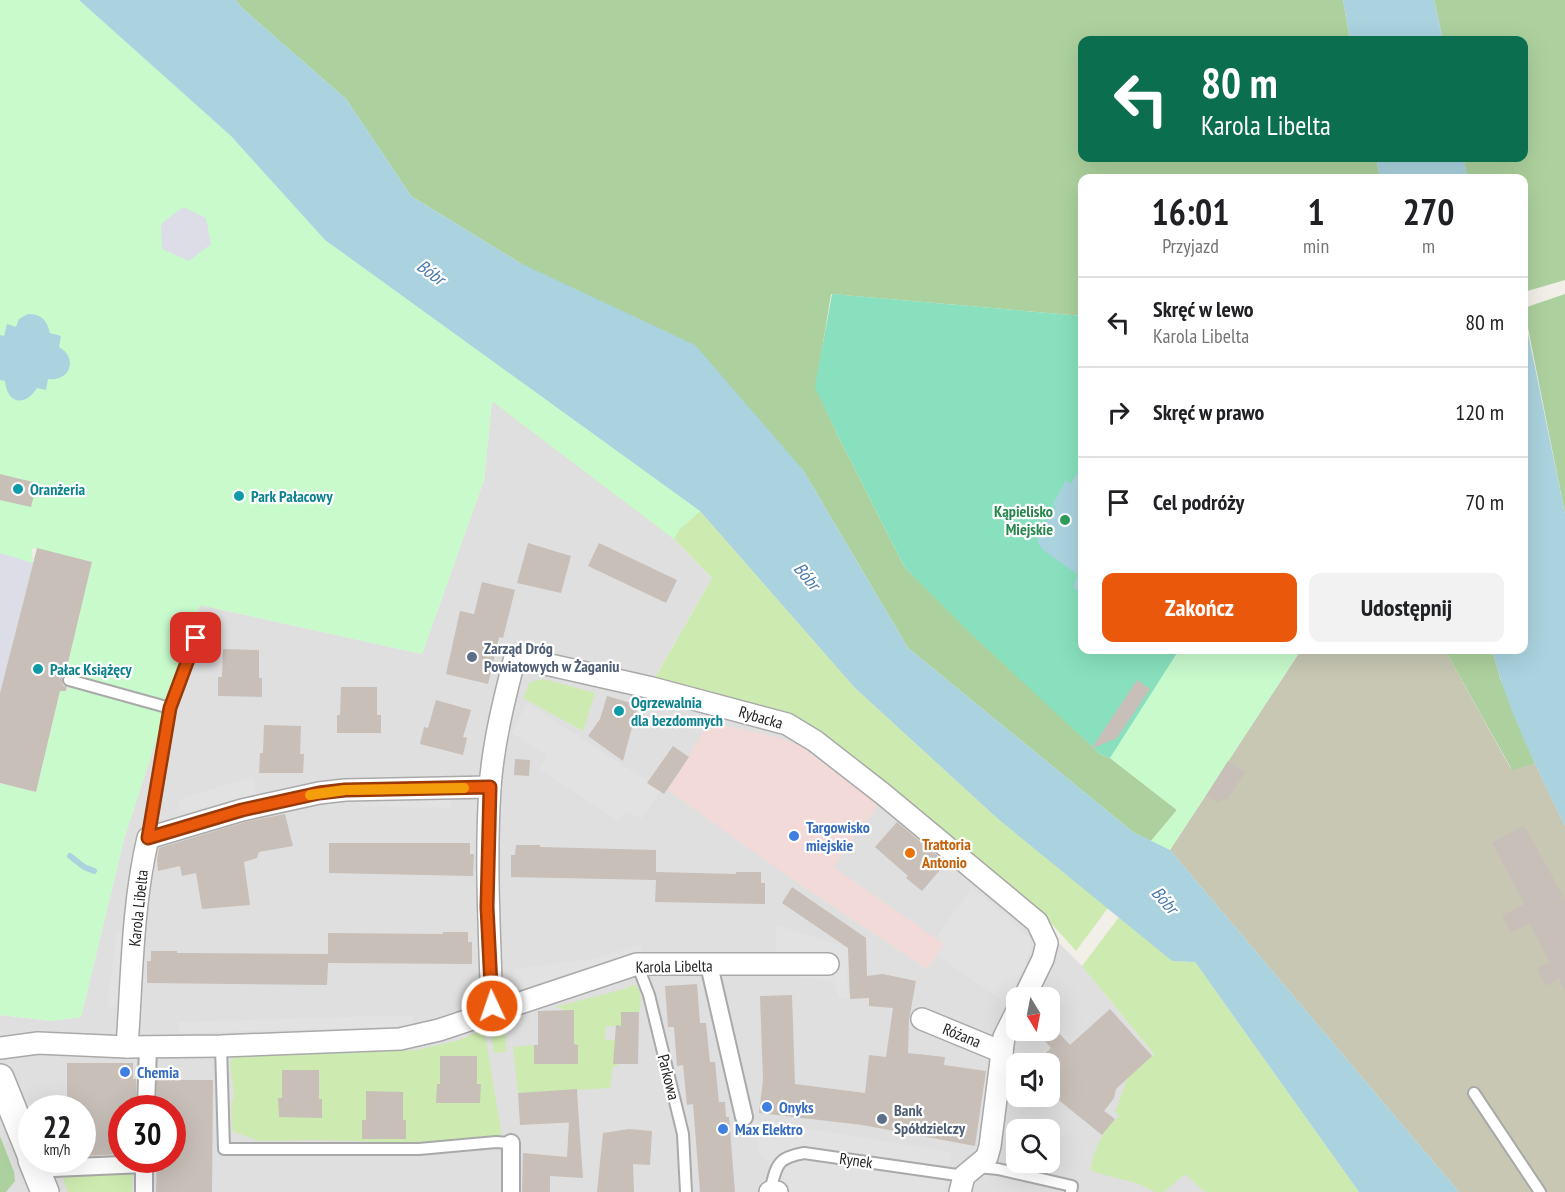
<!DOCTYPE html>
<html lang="pl">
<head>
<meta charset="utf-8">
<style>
	body { margin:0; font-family:"PT Sans Narrow",sans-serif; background:#f2f2f2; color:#202124; height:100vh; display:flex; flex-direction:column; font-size:22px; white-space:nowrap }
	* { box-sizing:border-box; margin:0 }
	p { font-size:20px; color:#757577 }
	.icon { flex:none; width:33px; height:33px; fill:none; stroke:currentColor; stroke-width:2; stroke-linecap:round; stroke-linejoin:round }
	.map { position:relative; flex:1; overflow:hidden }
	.panel { position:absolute; left:1078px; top:174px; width:450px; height:480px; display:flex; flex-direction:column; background:#fff; border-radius:12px; box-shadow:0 6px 24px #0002 }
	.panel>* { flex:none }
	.hud { position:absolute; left:1078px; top:36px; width:450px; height:126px; border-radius:12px; box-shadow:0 6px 24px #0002; background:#0b6e4f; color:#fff; overflow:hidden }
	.needle { width:39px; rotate:170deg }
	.buttons { position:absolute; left:1006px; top:987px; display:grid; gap:12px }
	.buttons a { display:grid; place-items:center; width:54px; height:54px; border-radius:12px; background:#fff; box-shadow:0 6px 24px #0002; font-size:30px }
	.speed { position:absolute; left:18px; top:1095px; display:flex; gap:12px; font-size:30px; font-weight:700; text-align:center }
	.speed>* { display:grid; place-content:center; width:78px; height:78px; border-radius:50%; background:#fff; box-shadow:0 6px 24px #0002; line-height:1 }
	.speed small { font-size:15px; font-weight:400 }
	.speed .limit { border:9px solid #d22; background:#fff; color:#111 }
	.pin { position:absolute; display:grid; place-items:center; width:51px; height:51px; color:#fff; margin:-26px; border-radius:12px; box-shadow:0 3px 9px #0006 }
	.me { position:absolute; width:66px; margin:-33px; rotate:357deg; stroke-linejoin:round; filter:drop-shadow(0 0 4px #0008) }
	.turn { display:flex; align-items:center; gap:21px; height:126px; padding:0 24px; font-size:27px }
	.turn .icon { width:78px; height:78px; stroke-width:2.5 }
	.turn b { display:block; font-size:42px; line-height:51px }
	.eta { display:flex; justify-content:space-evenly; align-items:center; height:102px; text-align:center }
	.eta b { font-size:36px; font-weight:800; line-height:42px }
	.primary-button { display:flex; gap:12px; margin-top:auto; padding:12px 24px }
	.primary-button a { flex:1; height:69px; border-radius:12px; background:#ea580c; color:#fff; font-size:24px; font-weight:800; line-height:69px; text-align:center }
	.primary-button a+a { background:#f2f2f2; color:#202124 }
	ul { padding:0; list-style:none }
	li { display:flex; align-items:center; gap:18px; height:90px; padding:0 24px; border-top:2px solid #e0e0e0 }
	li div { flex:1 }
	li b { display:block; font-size:22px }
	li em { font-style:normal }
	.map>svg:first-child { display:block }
	.residential { fill:#e0dfdf; fill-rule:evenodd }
	.commercial { fill:#f2dad9 }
	.construction { fill:#c7c7b4 }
	.grass { fill:#cdebb0 }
	.forest { fill:#add19e }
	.park { fill:#c8facc }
	.pitch { fill:#88e0be }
	.parking { fill:#e2e2e2 }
	.plaza { fill:#dddde8 }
	.water { fill:#aad3df }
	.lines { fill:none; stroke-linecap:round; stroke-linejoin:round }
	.stream { stroke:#aad3df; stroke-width:6 }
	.building { fill:#c7bfb8 }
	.service-casing { stroke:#a9a9a9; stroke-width:14 }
	.pedestrian-casing { stroke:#a9a9a9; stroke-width:20 }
	.minor-casing { stroke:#a9a9a9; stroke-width:24 }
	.tertiary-casing { stroke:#a9a9a9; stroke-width:30 }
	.service { stroke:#fff; stroke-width:10 }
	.pedestrian { stroke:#fff; stroke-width:16 }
	.minor { stroke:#fff; stroke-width:21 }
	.tertiary { stroke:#fff; stroke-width:27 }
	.route-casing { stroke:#983908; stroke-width:15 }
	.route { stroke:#ea580c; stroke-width:10 }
	.slow { stroke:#f59e0b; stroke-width:10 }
	.culture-dot { fill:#0f9aa8; stroke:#fff; stroke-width:2 }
	.leisure-dot { fill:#2e9e5b; stroke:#fff; stroke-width:2 }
	.service-dot { fill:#5c6f8a; stroke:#fff; stroke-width:2 }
	.shop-dot { fill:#3f7fe0; stroke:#fff; stroke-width:2 }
	.food-dot { fill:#e8710a; stroke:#fff; stroke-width:2 }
	.labels { text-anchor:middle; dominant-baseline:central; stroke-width:4.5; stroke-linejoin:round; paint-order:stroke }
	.culture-label { font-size:16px; font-weight:bold; fill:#0d838f; stroke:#fff; text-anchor:start }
	.leisure-label { font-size:16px; font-weight:bold; fill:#27864d; stroke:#fff; text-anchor:end }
	.service-label { font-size:16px; font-weight:bold; fill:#4e5e75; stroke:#fff; text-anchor:start }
	.street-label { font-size:16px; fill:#222; stroke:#fff }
	.shop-label { font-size:16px; font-weight:bold; fill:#366cbe; stroke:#fff; text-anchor:start }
	.food-label { font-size:16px; font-weight:bold; fill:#c56008; stroke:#fff; text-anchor:start }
	.water-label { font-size:18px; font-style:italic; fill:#4a7aab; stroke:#fff }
</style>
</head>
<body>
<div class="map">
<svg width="1565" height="1192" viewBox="0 0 1565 1192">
	<rect width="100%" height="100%" fill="#f2efe9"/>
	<path class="residential" d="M 492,401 L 674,539 L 712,578 L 647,691 L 783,724 L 1044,928 L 1082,966 L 1154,1054 L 1128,1077 L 1145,1135 L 1205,1192 L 0,1192 L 0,1015 L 52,1021 L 81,1017 L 124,839 L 200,605 L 422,654 L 484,480 ZM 1017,998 L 1050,998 L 1050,1030 L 1017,1030 ZM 1017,1064 L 1050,1064 L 1050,1096 L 1017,1096 ZM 32,1108 L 82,1108 L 82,1160 L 32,1160 ZM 122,1108 L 172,1108 L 172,1160 L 122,1160 ZM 1017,1130 L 1050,1130 L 1050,1162 L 1017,1162 Z"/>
	<polygon class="commercial" points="709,722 780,738 801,746 878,805 833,867 944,944 927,969 786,875 668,790"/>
	<polygon class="construction" points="1301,650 1445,650 1511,769 1535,764 1565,826 1565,1192 1459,1192 1170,850"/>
	<g class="grass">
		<polygon points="481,387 683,526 700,511 855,688 998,819 1108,908 1076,951 1050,922 825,745 653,681 712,578 674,539 492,401"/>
		<polygon points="544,679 595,693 583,731 523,698 530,682"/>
		<path d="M 1119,917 L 1172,961 L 1195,962 L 1359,1192 L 1205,1192 L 1185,1174 L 1164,1192 L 1155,1192 L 1139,1184 L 1091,1171 C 1091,1155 1105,1124 1120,1116 L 1115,1112 L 1128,1077 L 1154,1054 L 1082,966 Z"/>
		<path d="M 632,985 L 636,985 C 642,994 642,1002 639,1012 L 621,1012 L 621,1026 L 606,1026 L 605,1040 L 620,1040 L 618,1066 L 613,1066 L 610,1088 L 518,1093 L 513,1047 L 534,1045 L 534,1064 L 577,1045 L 572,1040 L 574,1012 L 555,1007 L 624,989 Z"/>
		<polygon points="505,1025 506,1052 494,1053 490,1030"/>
		<polygon points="484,1029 502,1136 421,1143 317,1140 259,1141 232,1131 231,1107 234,1096 230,1063 233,1057 416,1050 460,1040"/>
		<polygon points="61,1173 132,1173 132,1192 68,1192"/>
	</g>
	<g class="forest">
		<polygon points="236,0 1343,0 1350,40 1083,40 1083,158 1376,158 1380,178 1083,178 1083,316 831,294 816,387 837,434 905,568 1100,754 1110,758 1177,810 1151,841 1133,832 908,648 803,470 520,263 411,196 346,99 241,7"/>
		<polygon points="1434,0 1565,0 1565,280 1524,292 1524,178 1467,178 1464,158 1524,158 1524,40 1443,40"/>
		<polygon points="1565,294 1565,514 1524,308"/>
		<polygon points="1445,650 1492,650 1500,678 1535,764 1512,770"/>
		<polygon points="0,1136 14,1172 15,1181 6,1192 0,1192"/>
	</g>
	<g class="park">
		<polygon points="0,0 79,0 231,136 325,240 700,511 680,529 674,539 492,401 484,480 422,654 200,605 124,839 81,1017 52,1021 0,1015 0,783 36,792 60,691 67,691 72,670 67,667 92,562 32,548 33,563 0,693"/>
		<polygon points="1179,650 1301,650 1170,850 1151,841 1177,810 1110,758"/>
	</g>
	<polygon class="pitch" points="832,294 1083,316 1083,650 1179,650 1110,758 1100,754 966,629 905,568 837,434 815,387"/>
	<g class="parking">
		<polygon points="527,703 662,790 641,819 626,811 618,821 539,769 547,756 511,733"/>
		<polygon points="253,776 256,796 181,813 178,800"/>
		<polygon points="349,794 450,796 451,808 363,806"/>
		<polygon points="972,887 1030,938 1032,948 1007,1004 937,955 944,944 936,938"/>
		<polygon points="777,925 848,948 847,983 850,999 839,998 833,981 774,974"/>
		<polygon points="117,931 134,938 130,1012 107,1006"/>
		<polygon points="641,945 642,964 497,1007 497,986 518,984 512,969 591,959"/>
		<polygon points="413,1015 413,1026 179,1033 178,1022"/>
		<polygon points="754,1120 952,1152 944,1192 790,1192 788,1182 759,1154 757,1134 751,1122"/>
	</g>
	<g class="plaza">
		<polygon points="183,207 206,218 211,244 189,261 162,249 161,224"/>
		<polygon points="0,553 33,563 0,693"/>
	</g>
	<g class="water">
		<polygon points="79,0 236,0 241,7 346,99 411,196 520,263 695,345 803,470 908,648 1133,832 1170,850 1459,1192 1359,1192 1195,962 1172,961 998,819 855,688 700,511 325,240 231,136"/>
		<polygon points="1343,0 1434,0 1443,40 1350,40"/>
		<polygon points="1376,158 1464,158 1467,178 1380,178"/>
		<path d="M 28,314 C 42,314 47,321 50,333 L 61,336 L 59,347 C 78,357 71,382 48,379 L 46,390 L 37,388 C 25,407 7,404 5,381 L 0,380 L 0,335 L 4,336 L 7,324 L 16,327 L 19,319 Z"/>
		<path d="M 1524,314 L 1565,514 L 1565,826 C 1537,769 1508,711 1492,650 L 1524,650 Z"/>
		<polygon points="1083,465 1083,594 1073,587 1078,575 1043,550 1038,543 1038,533 1056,507 1053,504 1066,480 1070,484"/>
	</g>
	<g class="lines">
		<polyline class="stream" points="70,856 84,867 94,871"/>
	</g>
	<g class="building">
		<polygon points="0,474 37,483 31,507 0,500"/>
		<polygon points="528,543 571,556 561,593 517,583"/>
		<polygon points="599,543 677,580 666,603 588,566"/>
		<polygon points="37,548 92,562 67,667 72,670 71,673 64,674 62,679 63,685 67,687 66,691 60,691 36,792 0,783 0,693"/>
		<polygon points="482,582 515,590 503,638 499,637 488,684 446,674 460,611 474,614"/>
		<polygon points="223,649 259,650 259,678 262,678 262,697 218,696 218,677 222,677"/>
		<polygon points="1137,680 1150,689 1117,738 1091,749"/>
		<polygon points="341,687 377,687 377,715 381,715 381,733 337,733 337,715 340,715"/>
		<polygon points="607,696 638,705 623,761 588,736 600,719"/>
		<polygon points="436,700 471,710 463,737 467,738 463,755 420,744 424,727 428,728"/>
		<polygon points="264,725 301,726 300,754 304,754 303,773 259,773 260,753 263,753"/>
		<polygon points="673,746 689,757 664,794 647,783"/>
		<polygon points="515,759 530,760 529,776 514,775"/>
		<polygon points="1228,761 1245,772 1227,800 1223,798 1219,803 1206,796"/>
		<polygon points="285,814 293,846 259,852 257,858 244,862 250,905 202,909 196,873 182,876 180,866 158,871 157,859 159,848 245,822"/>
		<polygon points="897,822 946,863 922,891 906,878 908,876 875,847"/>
		<polygon points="1524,825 1565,900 1565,990 1559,979 1546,986 1537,969 1550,962 1529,923 1511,933 1502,916 1525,904 1492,843"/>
		<polygon points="329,843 470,843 470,854 474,854 473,876 329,873"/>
		<polygon points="516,845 540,845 540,847 656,850 656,872 736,874 736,872 761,872 761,883 765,883 765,904 655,902 656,880 511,877 511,855 515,855"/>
		<polygon points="792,887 866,938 867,976 883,974 916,981 909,1020 908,1053 945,1057 944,1065 986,1071 975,1146 862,1125 759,1113 763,1080 760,996 792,995 795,1084 865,1093 869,1055 886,1057 893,1008 869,1006 869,998 850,999 848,948 782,903"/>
		<polygon points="443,932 468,932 468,942 472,942 472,964 328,963 327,985 147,983 147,961 151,961 151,951 177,951 177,953 328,954 328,933 443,934"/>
		<polygon points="697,984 700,1023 706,1023 710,1062 715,1062 719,1102 725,1102 726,1117 729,1117 735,1192 700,1192 693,1104 687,1105 683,1065 677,1066 674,1027 668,1027 665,986"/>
		<polygon points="1110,1009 1152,1056 1116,1089 1114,1098 1104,1111 1115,1119 1102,1135 1050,1093 1050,1064 1034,1064 1051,1048 1044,1040 1056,1030 1070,1045"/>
		<polygon points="574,1010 574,1044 578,1045 578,1064 534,1064 534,1045 538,1045 538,1011"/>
		<polygon points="621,1012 639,1012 638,1064 613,1064 616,1025 621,1026"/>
		<polygon points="440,1056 477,1056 477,1084 481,1084 480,1103 436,1103 437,1084 440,1084"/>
		<polygon points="67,1063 133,1063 133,1079 136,1079 136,1108 122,1108 122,1154 82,1156 82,1108 67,1108"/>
		<polygon points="282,1070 319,1070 319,1099 322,1099 322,1118 279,1117 278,1098 282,1098"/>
		<polygon points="157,1080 213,1080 212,1192 156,1192 157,1160 172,1160 172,1108 156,1108"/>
		<polygon points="577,1089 579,1122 520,1125 518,1093"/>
		<polygon points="366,1091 403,1092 403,1120 406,1120 406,1139 362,1139 362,1120 366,1120"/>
		<polygon points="569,1122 579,1122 583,1178 550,1176 550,1192 522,1192 523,1153 567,1157"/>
		<polygon points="629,1129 652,1131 650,1165 633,1164 634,1192 597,1192 603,1133"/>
	</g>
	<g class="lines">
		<defs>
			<g id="service">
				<polyline points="69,680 170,708 148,838"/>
				<polyline points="170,708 196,638 207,621"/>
				<polyline points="637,964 649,995 683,1134 686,1192"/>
				<polyline points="221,1046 224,1149 419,1149 496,1142 511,1143"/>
				<polyline points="1474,1093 1540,1192"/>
				<polyline points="978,1167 998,1169 1072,1186 1071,1192"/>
				<path d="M 770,1191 C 777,1165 776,1158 804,1153 L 964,1176"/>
			</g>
			<g id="pedestrian">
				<polyline points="709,965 744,1117"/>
				<polyline points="146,1108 148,1047"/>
				<polyline points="53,1168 144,1164"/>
				<polyline points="144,1192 144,1160"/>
				<polyline points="511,1192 511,1143"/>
			</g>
			<g id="minor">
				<path d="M 492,1013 C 490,938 485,863 490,788 C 493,744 504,700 515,657 L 652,688 L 787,724 L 815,741 L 883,794 L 1037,922 L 1047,943 L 1043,959 L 1024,998"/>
				<polyline points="922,1019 1002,1052"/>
				<path d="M 127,1047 C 132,978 132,906 148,838 L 242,810 L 319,793 L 345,790 L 490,787"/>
				<polyline points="0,1048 38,1043 127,1047 221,1046 400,1039 439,1030 637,964 828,964"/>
				<polyline points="770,1192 777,1192"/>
				<polyline points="960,1192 964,1176 987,1157 990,1146 1004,1037 1017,1011"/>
			</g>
			<g id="tertiary">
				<polyline points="0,1078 32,1157"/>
				<polyline points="32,1160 45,1192"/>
			</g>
		</defs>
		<use href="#service" class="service-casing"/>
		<use href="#pedestrian" class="pedestrian-casing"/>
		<use href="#minor" class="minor-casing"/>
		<use href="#tertiary" class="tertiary-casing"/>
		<use href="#service" class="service"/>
		<use href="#pedestrian" class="pedestrian"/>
		<use href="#minor" class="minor"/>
		<use href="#tertiary" class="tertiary"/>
	</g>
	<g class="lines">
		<defs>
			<polyline id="route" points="196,638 170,708 148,838 242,810 319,793 345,790 490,787 487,907 492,1006"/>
		</defs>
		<use href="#route" class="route-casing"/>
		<use href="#route" class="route"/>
		<polyline class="slow" points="310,795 345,790 464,788"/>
	</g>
	<g class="culture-dot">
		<circle cx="18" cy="489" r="6"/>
		<circle cx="239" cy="496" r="6"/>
		<circle cx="38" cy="669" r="6"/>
		<circle cx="619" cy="711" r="6"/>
	</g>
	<circle class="leisure-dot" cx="1065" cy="520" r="6"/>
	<g class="service-dot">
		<circle cx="472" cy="657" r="6"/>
		<circle cx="882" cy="1119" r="6"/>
	</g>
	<g class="shop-dot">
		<circle cx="794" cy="836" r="6"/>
		<circle cx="125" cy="1072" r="6"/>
		<circle cx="767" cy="1107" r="6"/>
		<circle cx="723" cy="1129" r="6"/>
	</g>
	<circle class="food-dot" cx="910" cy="853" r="6"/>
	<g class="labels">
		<g class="culture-label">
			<text x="30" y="489">Oranżeria</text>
			<text x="251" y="496">Park Pałacowy</text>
			<text x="50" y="669">Pałac Książęcy</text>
			<text x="631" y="702">Ogrzewalnia<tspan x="631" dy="18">dla bezdomnych</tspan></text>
		</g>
		<g class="leisure-label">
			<text x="1053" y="511">Kąpielisko<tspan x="1053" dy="18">Miejskie</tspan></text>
		</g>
		<g class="service-label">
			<text x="484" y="648">Zarząd Dróg<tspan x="484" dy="18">Powiatowych w Żaganiu</tspan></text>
			<text x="894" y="1110">Bank<tspan x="894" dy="18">Spółdzielczy</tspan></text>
		</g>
		<g class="street-label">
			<text transform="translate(761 717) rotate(16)">Rybacka</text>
			<text transform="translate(138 908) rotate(-84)">Karola Libelta</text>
			<text transform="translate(674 966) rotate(-1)">Karola Libelta</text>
			<text transform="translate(962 1035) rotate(22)">Różana</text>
			<text transform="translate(669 1077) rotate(76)">Parkowa</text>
			<text transform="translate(856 1160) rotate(8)">Rynek</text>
		</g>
		<g class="shop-label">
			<text x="806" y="827">Targowisko<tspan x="806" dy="18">miejskie</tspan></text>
			<text x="137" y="1072">Chemia</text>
			<text x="779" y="1107">Onyks</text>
			<text x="735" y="1129">Max Elektro</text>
		</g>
		<g class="food-label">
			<text x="922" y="844">Trattoria<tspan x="922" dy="18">Antonio</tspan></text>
		</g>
		<g class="water-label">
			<text transform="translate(431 272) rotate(36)">Bóbr</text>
			<text transform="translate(807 576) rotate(50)">Bóbr</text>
			<text transform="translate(1165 900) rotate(48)">Bóbr</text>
		</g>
	</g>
</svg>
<div class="buttons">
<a><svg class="needle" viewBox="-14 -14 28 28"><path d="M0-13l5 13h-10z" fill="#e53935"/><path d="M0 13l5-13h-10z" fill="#757577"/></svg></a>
<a><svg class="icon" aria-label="sound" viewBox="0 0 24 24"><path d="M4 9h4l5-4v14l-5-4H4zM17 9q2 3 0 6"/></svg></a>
<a><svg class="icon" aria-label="search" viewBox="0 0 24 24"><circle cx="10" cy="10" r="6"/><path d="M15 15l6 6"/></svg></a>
</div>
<div class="speed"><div>22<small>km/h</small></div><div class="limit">30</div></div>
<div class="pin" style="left:196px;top:638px;background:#d93025"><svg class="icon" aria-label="arrive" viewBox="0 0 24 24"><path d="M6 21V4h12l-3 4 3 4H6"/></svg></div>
<svg class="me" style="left:492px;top:1006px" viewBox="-20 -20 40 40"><circle r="17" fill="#ea580c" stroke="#fff" stroke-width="3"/><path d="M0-11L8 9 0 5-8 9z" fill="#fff"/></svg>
<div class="hud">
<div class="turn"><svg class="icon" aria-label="left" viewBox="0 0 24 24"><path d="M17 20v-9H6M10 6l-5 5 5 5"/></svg><div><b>80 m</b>Karola Libelta</div></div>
</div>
<section class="panel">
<div class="eta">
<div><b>16:01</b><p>Przyjazd</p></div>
<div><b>1</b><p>min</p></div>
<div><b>270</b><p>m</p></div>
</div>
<ul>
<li><svg class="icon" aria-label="left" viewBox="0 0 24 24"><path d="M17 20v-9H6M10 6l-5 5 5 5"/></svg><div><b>Skręć w lewo</b><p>Karola Libelta</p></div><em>80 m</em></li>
<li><svg class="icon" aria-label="right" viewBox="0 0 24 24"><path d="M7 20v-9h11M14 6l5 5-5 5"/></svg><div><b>Skręć w prawo</b></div><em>120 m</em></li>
<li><svg class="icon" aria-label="arrive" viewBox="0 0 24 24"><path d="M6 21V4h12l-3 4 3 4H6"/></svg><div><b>Cel podróży</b></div><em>70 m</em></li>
</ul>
<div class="primary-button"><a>Zakończ</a><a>Udostępnij</a></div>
</section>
</div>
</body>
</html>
